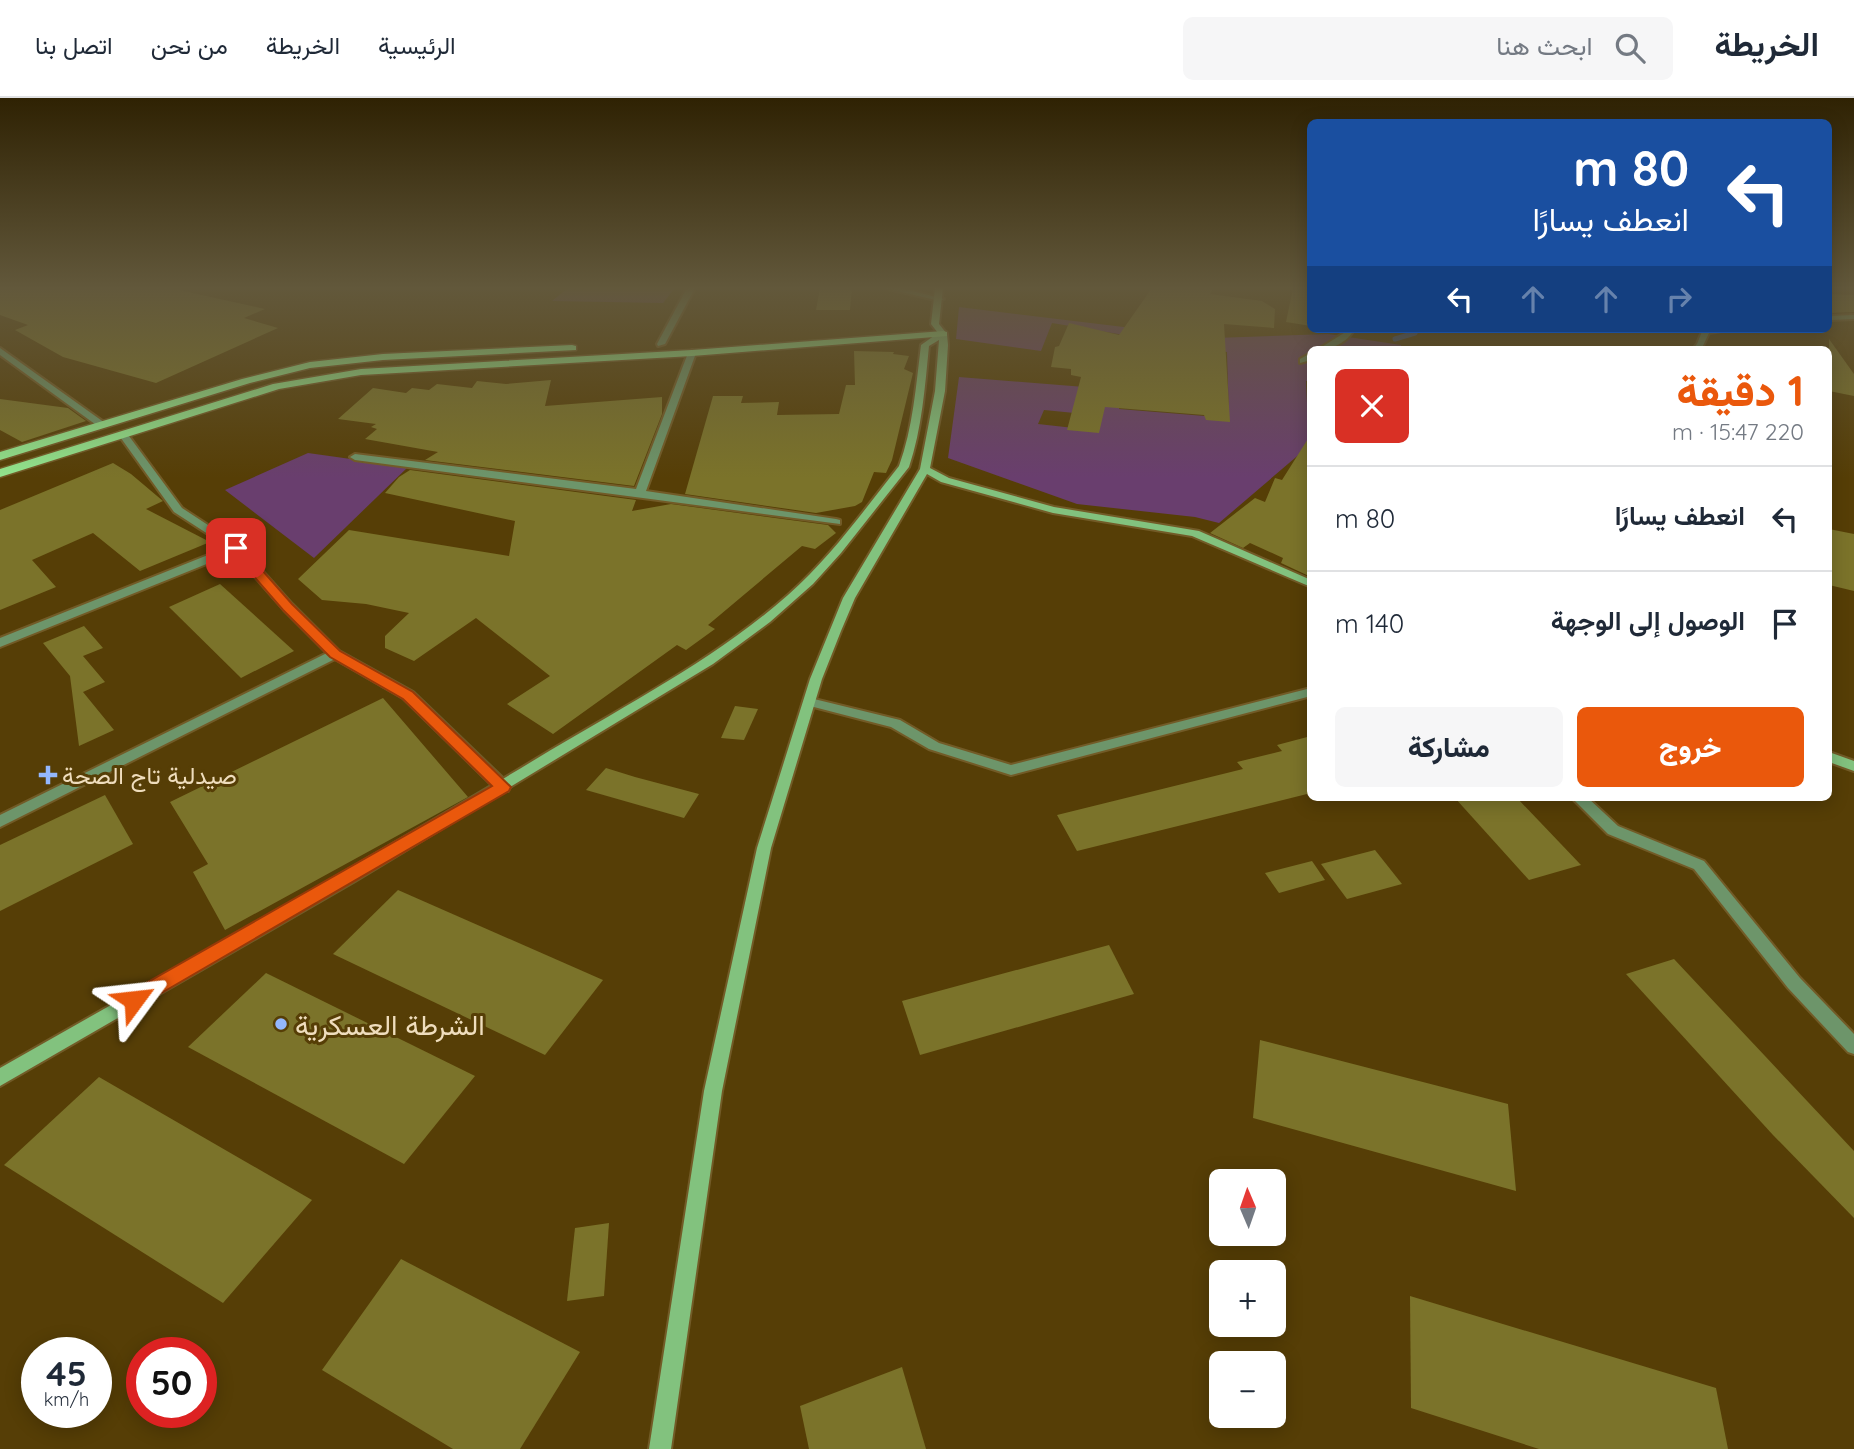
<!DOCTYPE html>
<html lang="ar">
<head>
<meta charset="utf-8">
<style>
	body { margin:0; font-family:Quicksand,Vazirmatn,sans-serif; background:#f6f6f7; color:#1f2937; direction:rtl; height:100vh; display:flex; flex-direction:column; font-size:26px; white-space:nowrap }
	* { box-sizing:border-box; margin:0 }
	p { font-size:23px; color:#747a83 }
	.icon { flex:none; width:38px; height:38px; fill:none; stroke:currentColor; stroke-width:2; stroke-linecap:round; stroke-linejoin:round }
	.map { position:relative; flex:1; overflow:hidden; direction:ltr }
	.drawer { position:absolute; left:1307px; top:248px; width:525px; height:455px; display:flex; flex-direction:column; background:#fff; border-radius:10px; box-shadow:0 4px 18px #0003; direction:rtl }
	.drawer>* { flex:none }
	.banner { position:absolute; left:1307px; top:21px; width:525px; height:214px; border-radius:10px; box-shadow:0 4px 18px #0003; direction:rtl; background:#1a4fa0; color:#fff; overflow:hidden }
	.needle { width:46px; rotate:358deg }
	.controls { position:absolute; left:1209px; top:1071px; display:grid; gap:14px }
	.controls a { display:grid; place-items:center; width:77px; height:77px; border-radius:10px; background:#fff; box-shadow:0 4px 18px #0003; font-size:35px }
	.speed { position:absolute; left:21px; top:1239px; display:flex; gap:14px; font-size:35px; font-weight:700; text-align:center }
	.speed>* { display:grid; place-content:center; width:91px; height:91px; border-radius:50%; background:#fff; box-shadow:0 4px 18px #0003; line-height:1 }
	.speed small { font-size:18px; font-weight:400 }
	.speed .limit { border:10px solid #d22; background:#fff; color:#111 }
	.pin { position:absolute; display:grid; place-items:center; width:60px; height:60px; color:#fff; margin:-30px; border-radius:14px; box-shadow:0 4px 10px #0006 }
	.me { position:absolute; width:77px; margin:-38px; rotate:60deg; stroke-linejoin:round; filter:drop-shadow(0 0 5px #0008) }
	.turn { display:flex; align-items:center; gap:24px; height:147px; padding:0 28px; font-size:32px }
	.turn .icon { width:91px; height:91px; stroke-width:2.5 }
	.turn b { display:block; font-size:49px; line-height:60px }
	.lanes { display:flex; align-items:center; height:66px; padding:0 28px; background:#0003; justify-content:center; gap:35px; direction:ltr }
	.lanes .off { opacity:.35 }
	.round { display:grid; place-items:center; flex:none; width:74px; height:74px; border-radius:10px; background:#f6f6f7 }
	.headline { display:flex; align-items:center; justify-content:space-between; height:119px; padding:0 28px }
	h1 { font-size:42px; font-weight:800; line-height:52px; color:#ea580c }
	.button { display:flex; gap:14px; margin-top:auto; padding:14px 28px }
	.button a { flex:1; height:80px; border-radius:10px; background:#ea580c; color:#fff; font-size:28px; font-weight:800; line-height:80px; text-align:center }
	.button a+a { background:#f6f6f7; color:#1f2937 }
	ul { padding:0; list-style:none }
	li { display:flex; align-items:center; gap:21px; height:105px; padding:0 28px; border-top:2px solid #e0e1e3 }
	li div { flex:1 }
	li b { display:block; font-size:26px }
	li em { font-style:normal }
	header { display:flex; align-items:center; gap:42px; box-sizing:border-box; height:98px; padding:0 35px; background:#fff; border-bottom:2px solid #e0e1e3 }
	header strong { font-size:33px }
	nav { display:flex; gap:38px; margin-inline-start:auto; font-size:24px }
	.search { width:490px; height:63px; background:#f6f6f7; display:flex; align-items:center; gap:18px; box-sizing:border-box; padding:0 24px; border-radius:10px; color:#747a83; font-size:26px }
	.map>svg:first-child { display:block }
	.green { fill:#693e6e; fill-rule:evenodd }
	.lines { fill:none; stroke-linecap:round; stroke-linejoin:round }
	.stream { stroke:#3a5999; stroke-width:5 }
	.building { fill:#7b732a }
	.street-casing { stroke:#725b27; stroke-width:4 }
	.secondary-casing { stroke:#725b27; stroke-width:4 }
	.primary-casing { stroke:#725b27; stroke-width:3 }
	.street { fill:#6d956a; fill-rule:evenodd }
	.secondary { fill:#82c27e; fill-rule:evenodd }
	.primary { fill:#92e58d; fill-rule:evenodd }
	.route { fill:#ea580c; stroke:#983908; stroke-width:2 }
	.poi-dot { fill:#93b7fd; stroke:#563e06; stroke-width:2.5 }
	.labels { text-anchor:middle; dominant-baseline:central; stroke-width:6; stroke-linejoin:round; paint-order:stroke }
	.poi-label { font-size:24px; fill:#efddbd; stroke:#563e06; text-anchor:start }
	.near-poi-label { font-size:28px; fill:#efddbd; stroke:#563e06; text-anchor:start }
</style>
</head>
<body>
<header>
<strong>الخريطة</strong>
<div class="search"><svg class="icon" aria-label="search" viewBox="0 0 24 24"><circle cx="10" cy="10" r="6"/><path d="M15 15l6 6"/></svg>ابحث هنا</div>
<nav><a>الرئيسية</a><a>الخريطة</a><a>من نحن</a><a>اتصل بنا</a></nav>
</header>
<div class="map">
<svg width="1854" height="1351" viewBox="0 0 1854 1351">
	<rect width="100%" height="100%" fill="#563e06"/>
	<g class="green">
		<polygon points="568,190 675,190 663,205 552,203"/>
		<path d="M 959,209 L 1215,240 L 1328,236 L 1401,247 L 1402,252 L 1311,252 L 1311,283 L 1306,283 L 1309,348 L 1219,425 L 1195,419 L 1077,406 L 948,360 L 959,279 L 1122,292 L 1119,311 L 1229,320 L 1227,254 L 1052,225 L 1041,253 L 956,241 ZM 1044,312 L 1095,317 L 1092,332 L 1038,326 Z"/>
		<polygon points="308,355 408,369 314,460 225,392"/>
	</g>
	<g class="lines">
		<polyline class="stream" points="1395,241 1415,235"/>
	</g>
	<g class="building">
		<polygon points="0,190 170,190 265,211 244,220 278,230 156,285 63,259 15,232 28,227 0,217"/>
		<polygon points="820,190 852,190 850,212 816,212"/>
		<polygon points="1152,190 1213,190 1210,196 1262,203 1275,211 1274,230 1224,226 1230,324 1206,322 1204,317 1105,309 1099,335 1067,332 1081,279 1071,277 1071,271 1051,269 1055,249 1059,248 1069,225 1119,237"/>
		<polygon points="1293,190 1311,190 1311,228 1286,224"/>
		<polygon points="1829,196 1854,197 1854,214 1829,215"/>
		<polygon points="1829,241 1854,276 1854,298 1829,293"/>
		<polygon points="854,253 894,254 893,256 909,258 904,271 913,275 892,362 886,375 874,374 862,404 855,408 816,415 685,396 713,298 743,298 741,305 779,304 777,317 839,316 846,287 855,287"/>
		<polygon points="551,282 545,308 662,299 662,316 634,388 425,362 438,354 365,341 377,331 371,329 376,326 338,321 373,290 406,295 412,290 429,292 437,286 472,290 477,283 506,286"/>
		<polygon points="0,301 68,310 86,323 22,344 0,332"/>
		<polygon points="1311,336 1311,479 1281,465 1283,460 1250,445 1243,450 1210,435 1255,400 1265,404 1275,380 1282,382"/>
		<polygon points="113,365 131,376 163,403 146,411 210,444 140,473 93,435 32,462 56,489 0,512 0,412"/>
		<polygon points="410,372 636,402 632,413 671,406 828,427 836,435 815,451 802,448 708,527 715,531 686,552 677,547 553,636 507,606 550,578 476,520 414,563 385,550 385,538 409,515 366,506 322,502 298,481 349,432 509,458 515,423 385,395 399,379"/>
		<polygon points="1829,431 1854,436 1854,493 1829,487"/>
		<polygon points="220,486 294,553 241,580 169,509"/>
		<polygon points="84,528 103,550 83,558 105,584 83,594 114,632 79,648 70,578 43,545"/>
		<polygon points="383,600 468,699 225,832 193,774 208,766 170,704"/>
		<polygon points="735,608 758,611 744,642 721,640"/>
		<polygon points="1311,638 1311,695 1077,753 1057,717 1243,671 1237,664 1282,653 1277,647"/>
		<polygon points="606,670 635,679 699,696 684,720 586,692"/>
		<polygon points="105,697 133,746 0,813 0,747"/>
		<polygon points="1455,700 1517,700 1581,767 1529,782"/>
		<polygon points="1375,752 1402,786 1347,801 1321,766"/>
		<polygon points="1312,763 1325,782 1279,795 1265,775"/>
		<polygon points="398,792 603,882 545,957 333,856"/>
		<polygon points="1109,847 1134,896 920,957 902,903"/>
		<polygon points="1674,861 1854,1053 1854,1120 1773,1037 1626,876"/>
		<polygon points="266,875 475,978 404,1066 188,949"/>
		<polygon points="1260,942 1508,1006 1516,1093 1253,1020"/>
		<polygon points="99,979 312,1102 223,1205 4,1067"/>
		<polygon points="609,1125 604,1198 567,1203 575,1130"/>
		<polygon points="401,1161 580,1254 520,1351 453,1351 322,1272"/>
		<polygon points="1410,1198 1716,1290 1728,1351 1539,1351 1411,1310"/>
		<polygon points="902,1269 926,1351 809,1351 800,1308"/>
	</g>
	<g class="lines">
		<defs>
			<g id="street">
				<polygon points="687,190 695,190 665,246 658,248 657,246"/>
				<polygon points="884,190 901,190 944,201 940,203"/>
				<polygon points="1854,217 1854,221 1829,222 1829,218"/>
				<path d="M 1346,231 L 1354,231 C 1349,244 1330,252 1317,252 L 1344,235 Z"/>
				<polygon points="1703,231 1734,231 1709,235 1701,252 1692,252 1697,246"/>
				<polygon points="0,250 105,325 105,329 99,329 0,257"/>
				<polygon points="692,252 696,255 646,393 836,421 840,422 840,426 355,362 350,359 355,356 636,391 688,255"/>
				<polygon points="1311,255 1311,262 1300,265 1300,261"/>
				<polygon points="120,334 126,334 182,410 240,448 292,506 339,553 413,594 508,685 510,689 508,693 498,693 403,600 335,561 0,729 0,717 327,555 284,512 234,455 0,549 0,540 228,449 174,414 118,336"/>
				<polygon points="1311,590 1311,598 1011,677 929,651 891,629 810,608 803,604 810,600 900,622 939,645 1011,667"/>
				<polygon points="1572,700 1588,700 1618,728 1704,763 1800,880 1854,936 1854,956 1848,954 1788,890 1694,771 1608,736"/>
			</g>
			<g id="secondary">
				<path d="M 935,190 L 943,190 L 939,226 L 947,236 L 948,247 L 945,293 L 930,370 L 949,380 L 1054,409 L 1199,433 L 1311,482 L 1311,489 L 1192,438 L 1053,415 L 941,384 L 927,376 L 855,500 L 841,533 L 822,581 L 771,750 L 722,993 L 671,1351 L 649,1351 L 704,993 L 757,750 L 810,581 L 843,500 L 920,371 L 935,293 L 939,242 L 929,248 C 925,288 922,331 909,369 L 841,455 L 813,486 L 770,524 L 713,566 L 355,783 L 0,988 L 0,970 C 179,868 359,768 536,661 C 622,609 713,563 788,497 C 831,459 864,412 899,368 C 913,330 916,287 921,247 L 938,235 L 931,226 Z"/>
				<polygon points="1829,654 1854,663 1854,673 1829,664"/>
			</g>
			<g id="primary">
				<polygon points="943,233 947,234 947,238 692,258 361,277 279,291 0,379 0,371 273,286 361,271 692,252"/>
				<polygon points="572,247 576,248 576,252 383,262 310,270 250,285 0,362 0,354 242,281 310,264 383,256"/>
			</g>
		</defs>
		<use href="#street" class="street-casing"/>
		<use href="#secondary" class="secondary-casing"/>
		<use href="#primary" class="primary-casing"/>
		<use href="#street" class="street"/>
		<use href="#secondary" class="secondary"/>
		<use href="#primary" class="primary"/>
	</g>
	<linearGradient id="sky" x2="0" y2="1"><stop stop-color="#2f2203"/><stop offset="0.5" stop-color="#62583b"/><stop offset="1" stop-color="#62583b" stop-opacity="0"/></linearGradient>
	<rect width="1854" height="380" fill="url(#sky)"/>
	<polygon class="route" points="236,446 240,447 292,506 340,553 413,594 511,689 509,693 134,911 127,909 124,902 127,896 492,688 403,601 330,559 283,512 231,452 229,450"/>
	<g class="poi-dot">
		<path d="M44.5 666.5h7v7h7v7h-7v7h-7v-7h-7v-7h7z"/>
		<circle cx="281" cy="926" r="7"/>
	</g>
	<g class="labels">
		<g class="poi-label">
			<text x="62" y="677">صيدلية تاج الصحة</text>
		</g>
		<g class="near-poi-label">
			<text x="295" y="926">الشرطة العسكرية</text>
		</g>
	</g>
</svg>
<div class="controls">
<a><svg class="needle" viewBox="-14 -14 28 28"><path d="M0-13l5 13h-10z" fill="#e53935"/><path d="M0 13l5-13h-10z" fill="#747a83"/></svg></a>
<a>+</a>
<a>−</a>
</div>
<div class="speed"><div>45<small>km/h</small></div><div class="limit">50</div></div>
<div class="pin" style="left:236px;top:450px;background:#d93025"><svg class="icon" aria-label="arrive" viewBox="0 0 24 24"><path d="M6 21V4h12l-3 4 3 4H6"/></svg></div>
<svg class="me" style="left:134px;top:902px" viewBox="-20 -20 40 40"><path d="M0-17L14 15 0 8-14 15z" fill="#ea580c" stroke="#fff" stroke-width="4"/></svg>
<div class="banner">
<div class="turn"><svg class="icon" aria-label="left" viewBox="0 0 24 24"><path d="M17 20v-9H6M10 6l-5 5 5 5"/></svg><div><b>80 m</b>انعطف يسارًا</div></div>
<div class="lanes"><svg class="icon" aria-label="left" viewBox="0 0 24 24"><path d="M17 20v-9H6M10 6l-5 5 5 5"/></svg><svg class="icon off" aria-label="ahead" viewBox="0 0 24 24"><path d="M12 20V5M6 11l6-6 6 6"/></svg><svg class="icon off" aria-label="ahead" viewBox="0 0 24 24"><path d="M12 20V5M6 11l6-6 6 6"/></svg><svg class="icon off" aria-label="right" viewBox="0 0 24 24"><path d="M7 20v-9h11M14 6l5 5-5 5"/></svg></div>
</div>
<section class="drawer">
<div class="headline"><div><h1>1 دقيقة</h1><p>220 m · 15:47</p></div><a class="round" style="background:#d93025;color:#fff"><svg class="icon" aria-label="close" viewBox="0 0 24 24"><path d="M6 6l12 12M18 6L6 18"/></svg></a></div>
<ul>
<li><svg class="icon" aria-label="left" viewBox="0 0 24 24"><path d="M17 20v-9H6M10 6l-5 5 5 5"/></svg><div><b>انعطف يسارًا</b></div><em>80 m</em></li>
<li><svg class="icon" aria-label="arrive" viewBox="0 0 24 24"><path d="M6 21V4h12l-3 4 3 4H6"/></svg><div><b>الوصول إلى الوجهة</b></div><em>140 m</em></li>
</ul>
<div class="button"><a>خروج</a><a>مشاركة</a></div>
</section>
</div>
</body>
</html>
